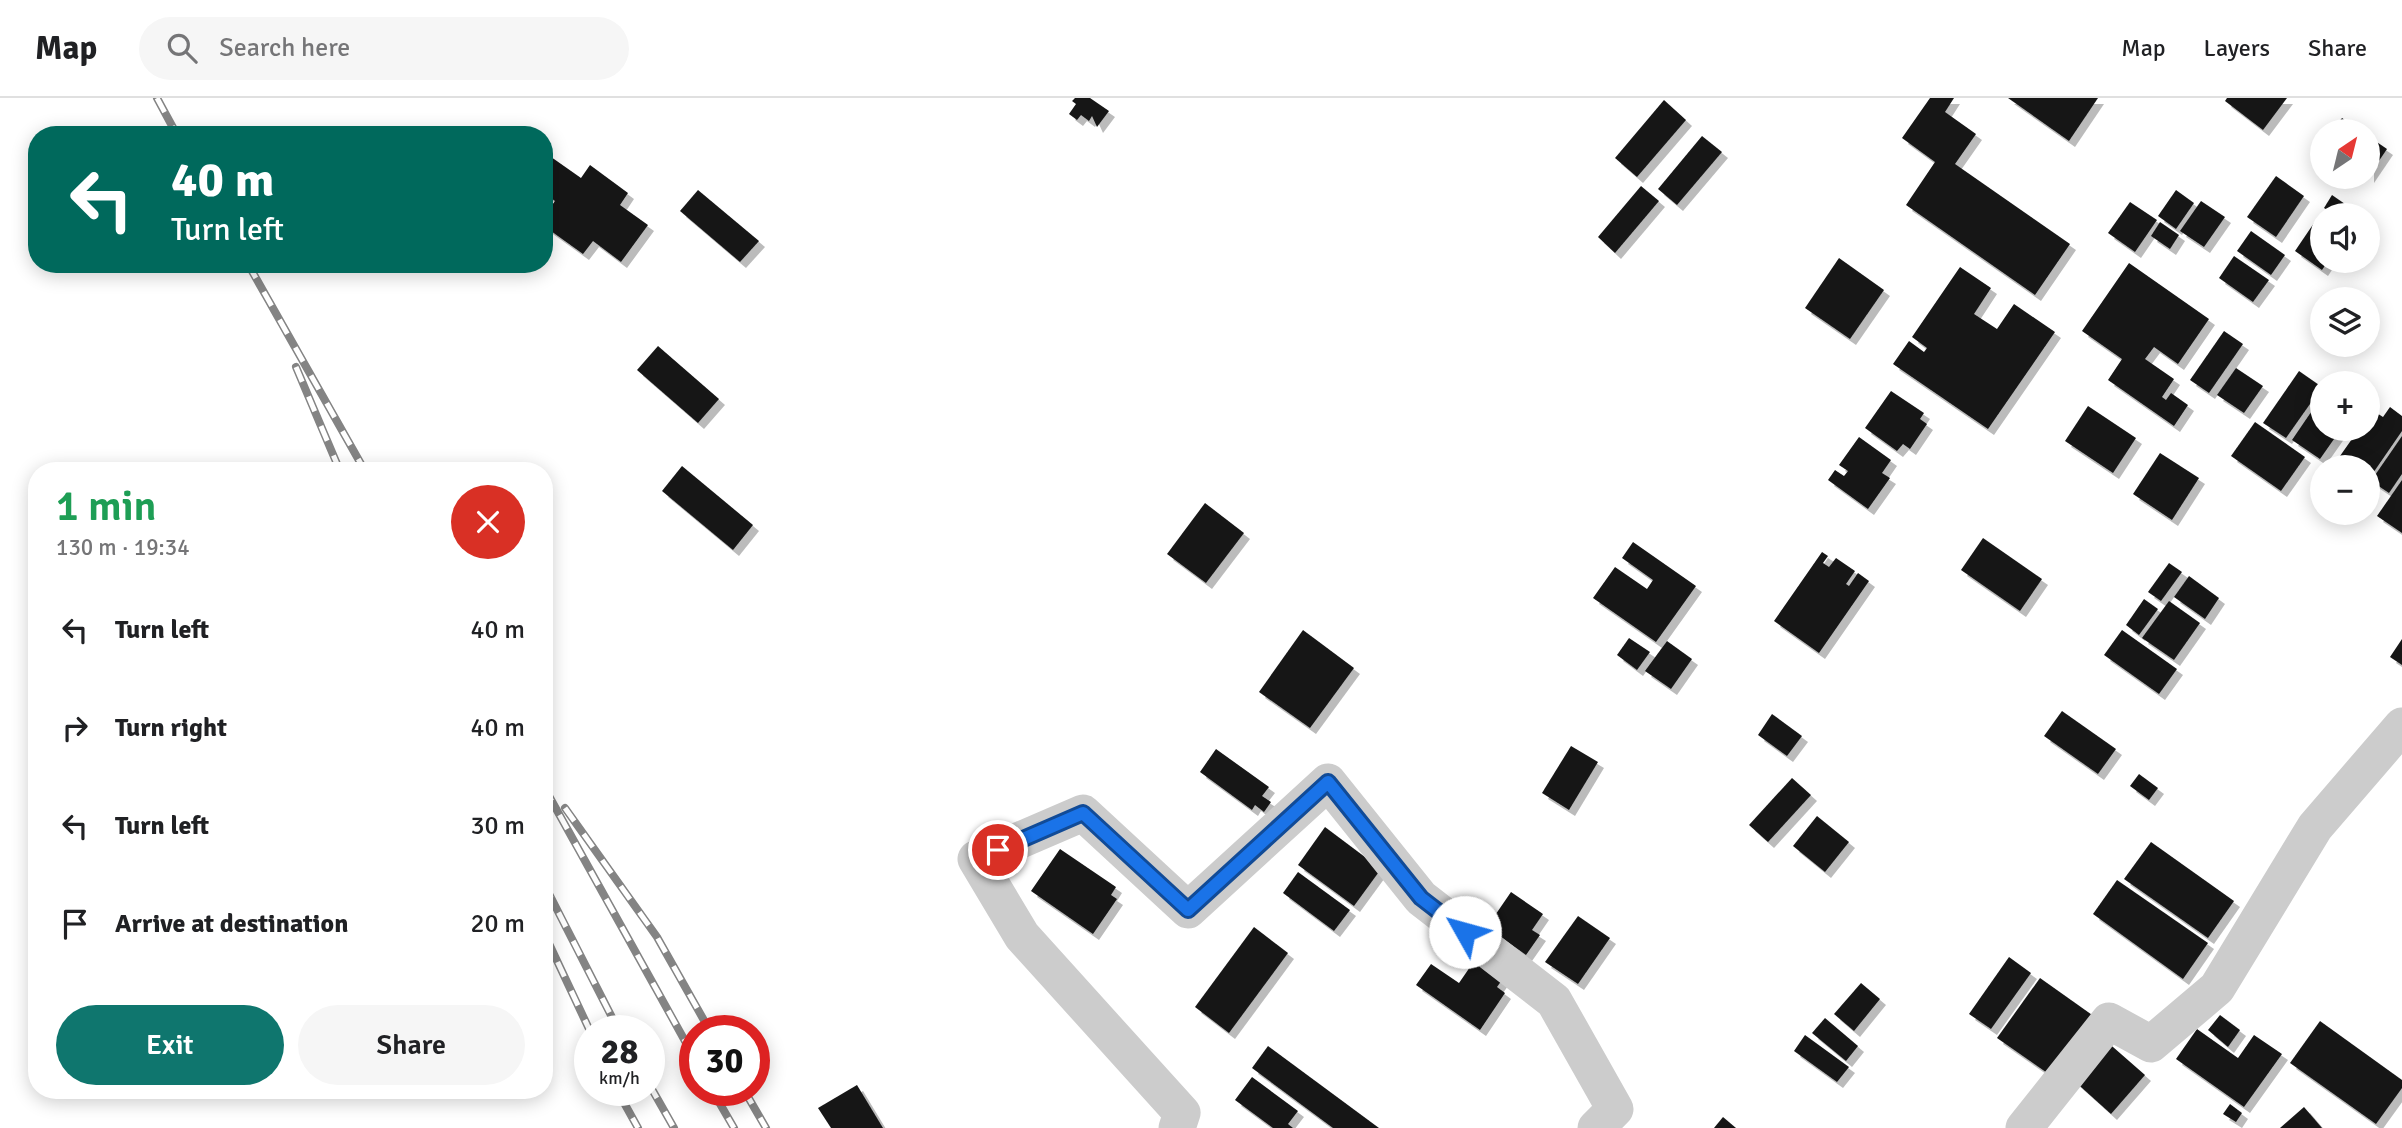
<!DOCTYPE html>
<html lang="en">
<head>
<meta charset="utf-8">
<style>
	body { margin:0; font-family:Signika,sans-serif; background:#f6f6f6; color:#202124; height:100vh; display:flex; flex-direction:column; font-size:26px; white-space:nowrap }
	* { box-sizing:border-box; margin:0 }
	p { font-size:23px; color:#757577 }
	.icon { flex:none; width:38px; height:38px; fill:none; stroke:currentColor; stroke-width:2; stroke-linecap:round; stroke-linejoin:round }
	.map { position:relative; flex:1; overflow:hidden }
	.side { position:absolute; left:28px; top:364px; width:525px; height:637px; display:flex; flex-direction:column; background:#fff; border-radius:28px; box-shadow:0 4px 18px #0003 }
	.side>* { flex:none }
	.banner { position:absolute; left:28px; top:28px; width:525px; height:147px; border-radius:28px; box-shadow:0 4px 18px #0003; background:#00695c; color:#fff; overflow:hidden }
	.needle { width:46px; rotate:35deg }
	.tools { position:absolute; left:2310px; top:21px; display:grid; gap:14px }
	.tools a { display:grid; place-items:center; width:70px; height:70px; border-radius:50%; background:#fff; box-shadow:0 4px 18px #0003; font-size:35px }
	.speed { position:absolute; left:574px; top:917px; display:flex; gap:14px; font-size:35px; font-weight:700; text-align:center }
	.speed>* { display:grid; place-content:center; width:91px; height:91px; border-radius:50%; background:#fff; box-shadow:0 4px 18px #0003; line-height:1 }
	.speed small { font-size:18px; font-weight:400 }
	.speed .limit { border:10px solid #d22; background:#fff; color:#111 }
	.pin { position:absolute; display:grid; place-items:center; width:60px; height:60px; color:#fff; margin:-30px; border:4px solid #fff; border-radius:50%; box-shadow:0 2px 7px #0007 }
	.me { position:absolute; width:77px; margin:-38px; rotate:308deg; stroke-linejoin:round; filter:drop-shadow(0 0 5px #0008) }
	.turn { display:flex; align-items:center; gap:24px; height:147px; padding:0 28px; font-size:32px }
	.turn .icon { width:91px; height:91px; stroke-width:2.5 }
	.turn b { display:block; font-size:49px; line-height:60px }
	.round { display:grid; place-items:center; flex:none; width:74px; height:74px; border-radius:37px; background:#f6f6f6 }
	.headline { display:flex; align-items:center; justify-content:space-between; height:119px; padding:0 28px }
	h1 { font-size:42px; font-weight:600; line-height:52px; color:#1e9e55 }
	.button { display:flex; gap:14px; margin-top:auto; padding:14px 28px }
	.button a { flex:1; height:80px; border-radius:42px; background:#0f766e; color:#fff; font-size:28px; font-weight:600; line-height:80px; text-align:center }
	.button a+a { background:#f6f6f6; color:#202124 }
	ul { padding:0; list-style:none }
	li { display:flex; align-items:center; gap:21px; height:98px; padding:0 28px }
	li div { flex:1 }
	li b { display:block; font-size:26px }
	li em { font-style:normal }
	header { display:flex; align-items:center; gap:42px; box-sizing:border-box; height:98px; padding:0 35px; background:#fff; border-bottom:2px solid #e0e0e0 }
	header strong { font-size:33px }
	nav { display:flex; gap:38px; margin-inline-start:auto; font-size:24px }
	.search { width:490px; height:63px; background:#f6f6f6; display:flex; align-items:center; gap:18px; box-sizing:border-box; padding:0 24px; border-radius:38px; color:#757577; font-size:26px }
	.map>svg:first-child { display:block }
	.building { fill:#161616; filter:url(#shadow) }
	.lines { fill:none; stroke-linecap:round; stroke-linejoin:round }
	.minor { stroke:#ccc; stroke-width:37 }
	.rail-casing { stroke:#848484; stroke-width:8 }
	.rail { stroke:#fff; stroke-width:5; stroke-dasharray:16; stroke-linecap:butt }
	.route-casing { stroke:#114b97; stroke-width:18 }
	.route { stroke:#1a73e8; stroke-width:12 }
</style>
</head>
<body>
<header>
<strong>Map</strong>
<div class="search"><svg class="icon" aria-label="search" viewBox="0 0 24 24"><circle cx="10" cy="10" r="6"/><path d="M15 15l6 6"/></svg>Search here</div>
<nav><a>Map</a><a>Layers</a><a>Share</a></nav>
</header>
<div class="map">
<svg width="2402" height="1030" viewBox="0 0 2402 1030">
	<defs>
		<filter id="shadow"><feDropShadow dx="6" dy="6" stdDeviation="0" flood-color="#0004"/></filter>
	</defs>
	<rect width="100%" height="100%" fill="#fff"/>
	<g class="building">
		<polygon points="1075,0 1090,0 1109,13 1097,29 1092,18 1089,23 1081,17 1077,22 1069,16 1076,6 1072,3"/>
		<polygon points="1930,0 1954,0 1945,14 1976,36 1955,66 2070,146 2035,197 1906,107 1935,64 1902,40"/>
		<polygon points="2008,0 2098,0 2069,43"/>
		<polygon points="2227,0 2287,0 2263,32 2225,3"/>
		<polygon points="1664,2 1686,22 1637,79 1615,60"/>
		<polygon points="2342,20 2361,33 2332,33"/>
		<polygon points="1702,38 1722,54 1677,107 1658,91"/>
		<polygon points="2368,38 2387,51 2368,79"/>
		<polygon points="544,54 581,80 590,67 628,95 620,107 648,127 621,164 593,143 583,156 544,128 544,118 555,103 544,95"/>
		<polygon points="2276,78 2304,98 2276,139 2247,119"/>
		<polygon points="1641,88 1659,103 1615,155 1598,139"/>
		<polygon points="698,92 759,143 740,164 680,113"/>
		<polygon points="2176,92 2194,105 2176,131 2158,118"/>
		<polygon points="2332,97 2358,115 2356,117 2335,117 2324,110"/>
		<polygon points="2201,103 2225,119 2204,149 2180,133"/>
		<polygon points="2130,104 2157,122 2135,154 2108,135"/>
		<polygon points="2160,124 2179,137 2170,151 2151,138"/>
		<polygon points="2314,125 2322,130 2322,163 2328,163 2322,172 2295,153"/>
		<polygon points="2251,133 2285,157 2271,177 2237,153"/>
		<polygon points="2234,158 2269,182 2253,204 2219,180"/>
		<polygon points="1839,160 1884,192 1850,241 1805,210"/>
		<polygon points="2129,165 2209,221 2178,266 2154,249 2145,261 2174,281 2162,299 2166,302 2171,295 2188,307 2174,328 2108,282 2122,261 2082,233"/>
		<polygon points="1960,169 1991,190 1974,216 1997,231 2014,206 2055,234 1988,331 1893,266 1909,243 1924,254 1927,250 1912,239"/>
		<polygon points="2224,233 2243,246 2209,295 2190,282"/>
		<polygon points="658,248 719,301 698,325 637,272"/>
		<polygon points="2236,270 2263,288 2244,315 2217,297"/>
		<polygon points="2299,273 2322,289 2286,340 2263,325"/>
		<polygon points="1891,293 1924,315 1920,321 1927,326 1910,351 1903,346 1897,353 1865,330"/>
		<polygon points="2322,298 2322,331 2341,331 2320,361 2292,342"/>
		<polygon points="2088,308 2136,340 2113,375 2065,343"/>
		<polygon points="2390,309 2402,318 2402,333 2371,378 2368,369 2358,369 2340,358 2359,331 2368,331 2368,318 2372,312 2383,319"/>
		<polygon points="2255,324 2305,359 2281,393 2231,358"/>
		<polygon points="2402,338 2402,376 2389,395 2371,383"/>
		<polygon points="1859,339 1891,362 1882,375 1890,380 1868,411 1828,382 1835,372 1844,378 1848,373 1839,367"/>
		<polygon points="2160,355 2199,380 2172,422 2133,396"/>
		<polygon points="682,368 753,427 733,452 662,393"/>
		<polygon points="2402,382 2402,435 2377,418"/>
		<polygon points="1205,405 1244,435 1206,485 1167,456"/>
		<polygon points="1983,440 2042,481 2020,513 1961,472"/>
		<polygon points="1633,444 1696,488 1656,544 1593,500 1615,469 1647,491 1653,482 1622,460"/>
		<polygon points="1822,454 1828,458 1823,465 1829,469 1836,460 1855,473 1846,486 1849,488 1858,475 1869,483 1819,555 1774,523"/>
		<polygon points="2169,465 2182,474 2161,503 2148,494"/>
		<polygon points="2189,478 2219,500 2205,521 2174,499"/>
		<polygon points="2144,501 2158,511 2139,537 2126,527"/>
		<polygon points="2169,503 2200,525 2174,562 2142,540"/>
		<polygon points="1303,532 1354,570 1310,630 1259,594"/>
		<polygon points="2122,532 2177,571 2159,596 2104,557"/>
		<polygon points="1629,540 1650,554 1637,572 1617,557"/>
		<polygon points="2402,541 2402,567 2390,559"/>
		<polygon points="1667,543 1692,561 1671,591 1645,573"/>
		<polygon points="2062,613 2116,651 2098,676 2044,638"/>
		<polygon points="1772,616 1802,638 1787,658 1758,637"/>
		<polygon points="1571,648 1598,664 1569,712 1542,695"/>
		<polygon points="1216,651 1269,689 1262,698 1271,704 1264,714 1255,707 1252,712 1200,674"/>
		<polygon points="2139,676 2158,690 2149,702 2130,688"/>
		<polygon points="1792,680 1811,697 1768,744 1749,727"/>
		<polygon points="1817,718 1849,744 1825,774 1793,748"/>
		<polygon points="1325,729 1381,771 1354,808 1298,767"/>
		<polygon points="2151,744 2234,803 2208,840 2124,781"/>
		<polygon points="1060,751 1116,789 1111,797 1117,801 1093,836 1031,793"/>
		<polygon points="1298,774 1350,812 1334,833 1283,795"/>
		<polygon points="2117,782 2208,845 2183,881 2093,816"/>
		<polygon points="1511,794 1543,816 1532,832 1540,837 1526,857 1487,829"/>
		<polygon points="1578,818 1610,840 1578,886 1545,864"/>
		<polygon points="1254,829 1288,855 1229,935 1195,909"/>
		<polygon points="1479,856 1507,875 1497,889 1505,895 1480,932 1416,887 1431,866 1459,885"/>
		<polygon points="2009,859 2031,875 1991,931 1969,916"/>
		<polygon points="2040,880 2095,919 2053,979 1997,940"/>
		<polygon points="1861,885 1880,901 1854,933 1834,916"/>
		<polygon points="2220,917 2240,932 2228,949 2208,932"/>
		<polygon points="1825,920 1858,948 1846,963 1812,935"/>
		<polygon points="2320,923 2402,982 2402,990 2376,1026 2290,965"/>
		<polygon points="2197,931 2238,960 2254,937 2282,956 2244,1009 2176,961"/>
		<polygon points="1805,937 1849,969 1837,984 1794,953"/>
		<polygon points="2105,942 2145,977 2111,1016 2071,980"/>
		<polygon points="1268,948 1379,1030 1333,1030 1252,970"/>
		<polygon points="1252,979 1298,1013 1288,1026 1293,1030 1273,1030 1235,1002"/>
		<polygon points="857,987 883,1030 831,1030 818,1010"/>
		<polygon points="2230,1006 2242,1015 2236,1024 2223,1016"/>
		<polygon points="2304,1009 2322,1030 2280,1030"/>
		<polygon points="1723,1019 1736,1030 1714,1030"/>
	</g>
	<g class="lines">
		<g class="minor">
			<polyline points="1177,1030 1182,1015 1022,838 976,761 1083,715 1188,812 1328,684 1421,800 1554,903 1615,1011 1596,1030"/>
			<polyline points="2024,1030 2109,923 2151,946 2217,890 2315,729 2402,628"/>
		</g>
		<defs>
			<g id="rail">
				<polyline points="157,0 177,37"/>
				<polyline points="248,166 365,373"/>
				<polyline points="296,269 340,373"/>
				<polyline points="544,689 695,961"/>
				<polyline points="565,710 657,839 710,933"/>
				<polyline points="544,786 619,933"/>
				<polyline points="544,835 590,933"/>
				<polyline points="649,986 674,1030"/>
				<polyline points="617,992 638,1030"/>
				<polyline points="712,992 734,1030"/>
				<polyline points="744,992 766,1030"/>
			</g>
		</defs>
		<use href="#rail" class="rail-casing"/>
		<use href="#rail" class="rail"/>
	</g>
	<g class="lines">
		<defs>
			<polyline id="route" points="998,752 1083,715 1188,812 1328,684 1421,800 1465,834"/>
		</defs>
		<use href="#route" class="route-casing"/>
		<use href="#route" class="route"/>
	</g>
</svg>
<div class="tools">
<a><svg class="needle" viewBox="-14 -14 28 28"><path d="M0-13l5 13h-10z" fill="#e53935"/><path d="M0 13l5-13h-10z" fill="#757577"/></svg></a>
<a><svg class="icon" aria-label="sound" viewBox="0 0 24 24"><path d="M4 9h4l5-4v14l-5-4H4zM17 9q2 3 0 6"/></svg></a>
<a><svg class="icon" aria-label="layers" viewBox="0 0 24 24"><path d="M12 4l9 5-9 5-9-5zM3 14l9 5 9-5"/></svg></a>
<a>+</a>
<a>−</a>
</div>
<div class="speed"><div>28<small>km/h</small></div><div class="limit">30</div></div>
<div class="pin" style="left:998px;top:752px;background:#d93025"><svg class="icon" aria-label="arrive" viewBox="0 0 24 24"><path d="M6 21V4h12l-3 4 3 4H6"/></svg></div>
<svg class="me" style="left:1465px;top:834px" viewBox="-20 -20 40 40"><circle r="19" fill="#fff"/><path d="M0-13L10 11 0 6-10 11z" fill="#1a73e8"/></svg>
<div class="banner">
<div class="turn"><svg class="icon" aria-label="left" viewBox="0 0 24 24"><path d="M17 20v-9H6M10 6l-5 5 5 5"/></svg><div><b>40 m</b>Turn left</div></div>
</div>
<section class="side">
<div class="headline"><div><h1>1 min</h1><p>130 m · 19:34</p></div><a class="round" style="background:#d93025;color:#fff"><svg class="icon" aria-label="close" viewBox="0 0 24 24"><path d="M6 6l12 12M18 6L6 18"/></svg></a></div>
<ul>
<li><svg class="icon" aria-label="left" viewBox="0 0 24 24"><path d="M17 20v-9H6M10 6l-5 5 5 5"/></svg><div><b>Turn left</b></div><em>40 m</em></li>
<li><svg class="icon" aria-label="right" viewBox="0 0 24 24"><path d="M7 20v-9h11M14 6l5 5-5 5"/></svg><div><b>Turn right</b></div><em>40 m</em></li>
<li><svg class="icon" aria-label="left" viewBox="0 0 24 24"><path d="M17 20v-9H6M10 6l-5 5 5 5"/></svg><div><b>Turn left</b></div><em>30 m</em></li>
<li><svg class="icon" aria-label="arrive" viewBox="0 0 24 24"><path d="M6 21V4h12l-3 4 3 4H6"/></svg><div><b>Arrive at destination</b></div><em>20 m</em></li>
</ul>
<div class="button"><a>Exit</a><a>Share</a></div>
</section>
</div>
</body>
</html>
